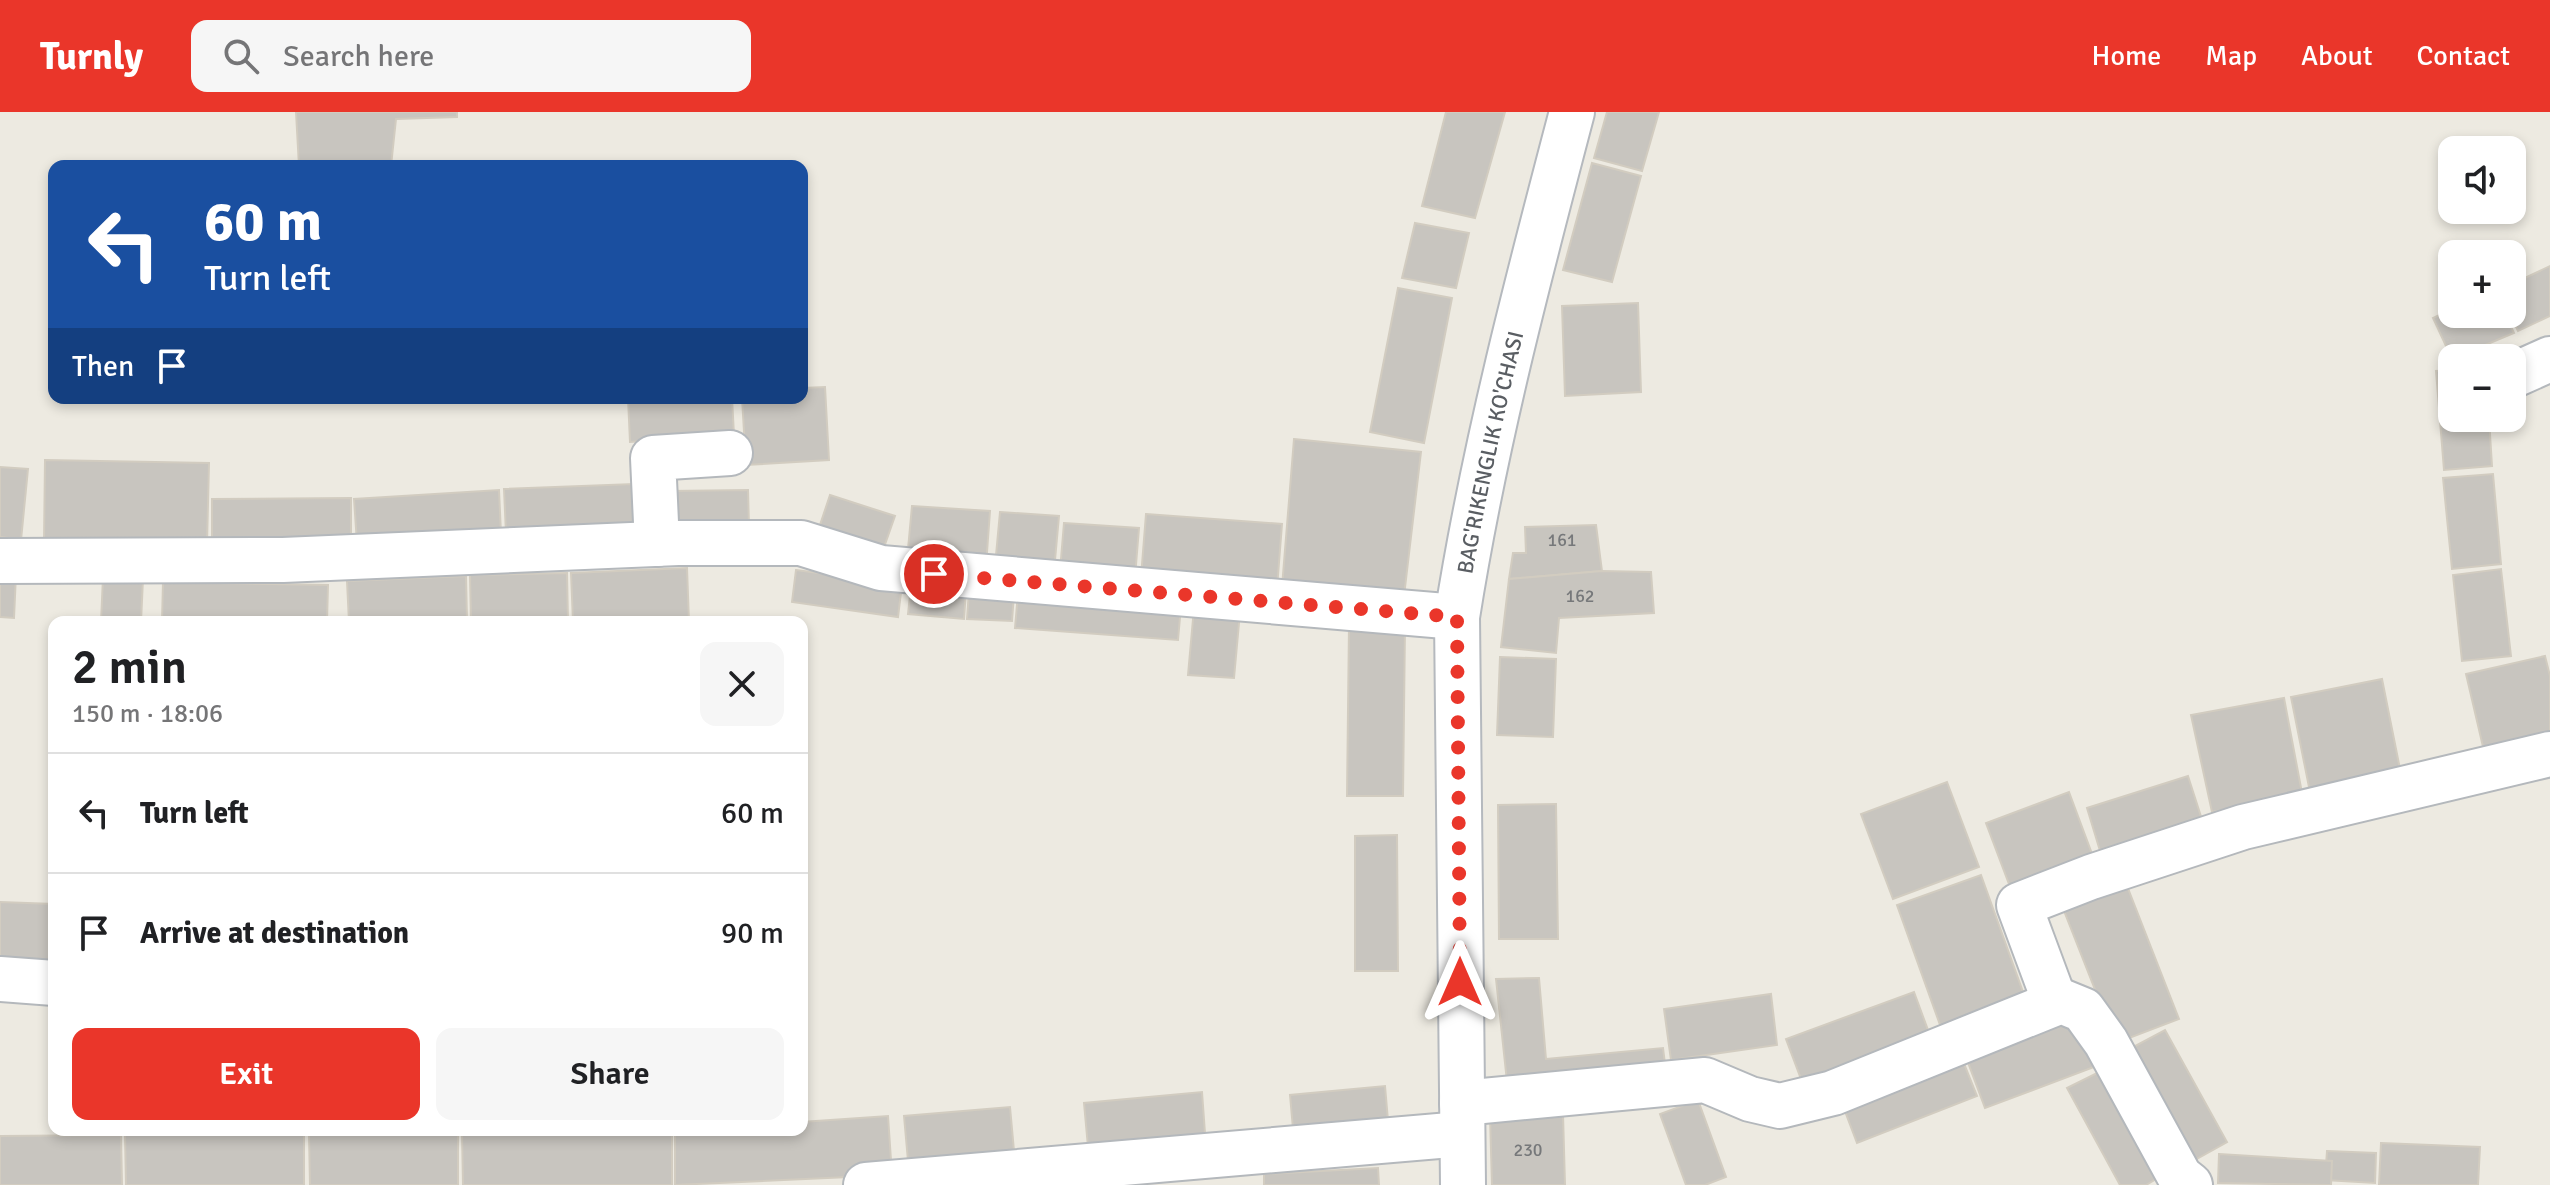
<!DOCTYPE html>
<html lang="en">
<head>
<meta charset="utf-8">
<style>
	body { margin:0; font-family:Signika,sans-serif; background:#f6f6f6; color:#202124; height:100vh; display:flex; flex-direction:column; font-size:30px; white-space:nowrap }
	* { box-sizing:border-box; margin:0 }
	p { font-size:26px; color:#757577 }
	.icon { flex:none; width:44px; height:44px; fill:none; stroke:currentColor; stroke-width:2; stroke-linecap:round; stroke-linejoin:round }
	.map { position:relative; flex:1; overflow:hidden }
	.side { position:absolute; left:48px; top:504px; width:760px; height:520px; display:flex; flex-direction:column; background:#fff; border-radius:16px; box-shadow:0 4px 12px #0003 }
	.side>* { flex:none }
	.top-card { position:absolute; left:48px; top:48px; width:760px; height:244px; border-radius:16px; box-shadow:0 4px 12px #0003; background:#1a4fa0; color:#fff; overflow:hidden }
	.tools { position:absolute; left:2438px; top:24px; display:grid; gap:16px }
	.tools a { display:grid; place-items:center; width:88px; height:88px; border-radius:16px; background:#fff; box-shadow:0 4px 12px #0003; font-size:40px }
	.pin { position:absolute; display:grid; place-items:center; width:68px; height:68px; color:#fff; margin:-34px; border:4px solid #fff; border-radius:50%; box-shadow:0 2px 8px #0007 }
	.me { position:absolute; width:88px; margin:-44px; rotate:0deg; stroke-linejoin:round; filter:drop-shadow(0 0 6px #0008) }
	.turn { display:flex; align-items:center; gap:28px; height:168px; padding:0 24px; font-size:36px }
	.turn .icon { width:104px; height:104px; stroke-width:2.5 }
	.turn b { display:block; font-size:56px; line-height:68px }
	.then { display:flex; align-items:center; height:76px; padding:0 24px; background:#0003; gap:16px; font-size:30px }
	.round { display:grid; place-items:center; flex:none; width:84px; height:84px; border-radius:16px; background:#f6f6f6 }
	.summary { display:flex; align-items:center; justify-content:space-between; height:136px; padding:0 24px }
	h1 { font-size:48px; font-weight:600; line-height:60px }
	.cta { display:flex; gap:16px; margin-top:auto; padding:16px 24px }
	.cta a { flex:1; height:92px; border-radius:16px; background:#ea362a; color:#fff; font-size:32px; font-weight:600; line-height:92px; text-align:center }
	.cta a+a { background:#f6f6f6; color:#202124 }
	ul { padding:0; list-style:none }
	li { display:flex; align-items:center; gap:24px; height:120px; padding:0 24px; border-top:2px solid #e0e0e0 }
	li div { flex:1 }
	li b { display:block; font-size:30px }
	li em { font-style:normal }
	header { display:flex; align-items:center; gap:48px; box-sizing:border-box; height:112px; padding:0 40px; background:#ea362a; color:#fff }
	header strong { font-size:38px }
	nav { display:flex; gap:44px; margin-inline-start:auto; font-size:28px }
	.search { width:560px; height:72px; background:#f6f6f6; display:flex; align-items:center; gap:20px; box-sizing:border-box; padding:0 28px; border-radius:16px; color:#757577; font-size:30px }
	.map>svg:first-child { display:block }
	.building { fill:#c8c5bf; stroke:#d2ccc0; stroke-width:2 }
	.lines { fill:none; stroke-linecap:round; stroke-linejoin:round }
	.minor-casing { stroke:#b4b8bc; stroke-width:48 }
	.secondary-casing { stroke:#b5b9be; stroke-width:48 }
	.minor { stroke:#fff; stroke-width:44 }
	.secondary { stroke:#fff; stroke-width:44 }
	.route { stroke:#ea362a; stroke-width:14; stroke-dasharray:0 25.2 }
	.labels { text-anchor:middle; dominant-baseline:central; stroke-width:6; stroke-linejoin:round; paint-order:stroke }
	.number-label { font-size:18px; fill:#76787a }
	.street-label { font-size:22px; fill:#5a5e63; stroke:#fff }
</style>
</head>
<body>
<header>
<strong>Turnly</strong>
<div class="search"><svg class="icon" aria-label="search" viewBox="0 0 24 24"><circle cx="10" cy="10" r="6"/><path d="M15 15l6 6"/></svg>Search here</div>
<nav><a>Home</a><a>Map</a><a>About</a><a>Contact</a></nav>
</header>
<div class="map">
<svg width="2550" height="1073" viewBox="0 0 2550 1073">
	<rect width="100%" height="100%" fill="#edeae1"/>
	<g class="building">
		<polygon points="296,0 457,0 457,5 396,7 391,54 299,54"/>
		<polygon points="1446,0 1505,0 1475,106 1422,94"/>
		<polygon points="1607,0 1659,0 1642,59 1594,46"/>
		<polygon points="1592,51 1641,64 1612,170 1563,158"/>
		<polygon points="1415,111 1469,121 1456,176 1402,166"/>
		<polygon points="2550,154 2550,204 2518,219 2510,202 2512,172"/>
		<polygon points="1398,176 1452,186 1424,331 1370,320"/>
		<polygon points="1638,191 1641,280 1565,284 1562,194"/>
		<polygon points="2452,197 2452,202 2505,202 2514,221 2452,247 2433,206"/>
		<polygon points="2452,258 2452,306 2489,306 2492,354 2444,358 2436,259"/>
		<polygon points="825,275 829,348 746,353 742,286 802,286 802,276"/>
		<polygon points="628,286 732,286 734,323 630,330"/>
		<polygon points="1294,327 1421,340 1404,484 1282,475"/>
		<polygon points="45,348 209,351 207,432 44,430"/>
		<polygon points="0,355 28,357 21,428 0,425"/>
		<polygon points="2493,362 2501,452 2452,457 2443,366"/>
		<polygon points="634,372 636,417 506,422 504,377"/>
		<polygon points="499,378 501,422 357,431 354,387"/>
		<polygon points="748,378 749,415 670,417 670,379"/>
		<polygon points="830,383 895,404 882,441 818,419"/>
		<polygon points="351,386 351,432 212,432 212,387"/>
		<polygon points="912,394 990,399 986,454 907,448"/>
		<polygon points="1000,400 1059,404 1054,459 995,454"/>
		<polygon points="1146,402 1282,412 1277,476 1141,465"/>
		<polygon points="1064,411 1139,416 1135,465 1060,459"/>
		<polygon points="1596,413 1602,459 1509,467 1513,441 1526,441 1525,415"/>
		<polygon points="687,456 689,510 573,510 571,461"/>
		<polygon points="2501,457 2511,544 2462,549 2453,463"/>
		<polygon points="796,458 902,472 898,505 792,490"/>
		<polygon points="1602,459 1651,460 1654,501 1559,506 1556,541 1501,535 1509,467"/>
		<polygon points="0,461 16,462 14,506 0,505"/>
		<polygon points="567,461 568,510 471,510 470,463"/>
		<polygon points="466,464 467,508 349,510 347,469"/>
		<polygon points="103,465 143,467 141,510 101,510"/>
		<polygon points="163,470 328,473 327,510 162,510"/>
		<polygon points="911,474 966,479 964,507 908,502"/>
		<polygon points="969,479 1014,482 1012,509 967,507"/>
		<polygon points="1018,481 1181,494 1178,528 1015,516"/>
		<polygon points="1194,496 1240,500 1234,566 1188,563"/>
		<polygon points="1349,513 1405,513 1403,684 1347,684"/>
		<polygon points="2545,544 2550,564 2550,624 2484,639 2466,562"/>
		<polygon points="1500,545 1556,547 1553,625 1497,623"/>
		<polygon points="2382,567 2401,662 2310,680 2291,585"/>
		<polygon points="2284,586 2302,681 2212,700 2191,603"/>
		<polygon points="2188,664 2206,720 2104,752 2087,696"/>
		<polygon points="1947,670 1979,755 1893,787 1861,702"/>
		<polygon points="2069,680 2098,758 2015,788 1986,711"/>
		<polygon points="1556,692 1558,827 1499,827 1498,693"/>
		<polygon points="1397,723 1398,859 1355,859 1355,724"/>
		<polygon points="2122,761 2179,907 2116,931 2059,786"/>
		<polygon points="1981,763 2028,894 1944,924 1897,793"/>
		<polygon points="0,790 54,792 54,851 0,849"/>
		<polygon points="1539,866 1546,947 1663,936 1666,960 1508,979 1496,867"/>
		<polygon points="1914,880 1932,929 1804,975 1786,927"/>
		<polygon points="1771,882 1777,933 1671,948 1664,897"/>
		<polygon points="2065,899 2094,955 1985,996 1963,937"/>
		<polygon points="2165,918 2227,1030 2186,1053 2124,940"/>
		<polygon points="1959,939 1977,984 1857,1031 1840,986"/>
		<polygon points="2097,961 2158,1066 2146,1073 2120,1073 2067,976"/>
		<polygon points="1385,974 1389,1020 1294,1028 1290,983"/>
		<polygon points="1202,980 1206,1035 1089,1046 1084,991"/>
		<polygon points="1698,988 1726,1065 1705,1073 1686,1073 1660,1002"/>
		<polygon points="1010,995 1015,1050 909,1060 904,1004"/>
		<polygon points="1563,1002 1565,1073 1492,1073 1490,1004"/>
		<polygon points="888,1004 892,1063 675,1073 675,1018 802,1018 802,1010"/>
		<polygon points="672,1018 672,1073 463,1073 462,1021"/>
		<polygon points="458,1020 458,1073 310,1073 309,1022"/>
		<polygon points="304,1021 304,1073 126,1073 125,1023"/>
		<polygon points="121,1023 122,1073 0,1073 0,1024"/>
		<polygon points="2381,1031 2480,1035 2478,1073 2379,1073"/>
		<polygon points="2327,1039 2376,1041 2375,1071 2325,1068"/>
		<polygon points="2219,1042 2332,1049 2331,1073 2218,1071"/>
		<polygon points="1378,1056 1379,1073 1264,1073 1264,1062"/>
	</g>
	<g class="lines">
		<defs>
			<g id="minor">
				<polyline points="2512,264 2550,247"/>
				<polyline points="657,432 653,346 730,341"/>
				<polyline points="0,449 283,448 678,431 801,431 881,456 1457,505"/>
				<polyline points="0,867 54,871"/>
				<polyline points="2055,890 2019,793 2091,765 2243,715 2550,642"/>
				<polyline points="1462,991 1705,968 1750,987 1780,994 1833,981 2061,889 2083,898 2106,930 2180,1065 2190,1073"/>
				<polyline points="866,1073 1462,1022"/>
			</g>
			<g id="secondary">
				<path id="s1" d="M 1463,1073 L 1457,505 C 1484,334 1528,167 1572,0"/>
			</g>
		</defs>
		<use href="#minor" class="minor-casing"/>
		<use href="#secondary" class="secondary-casing"/>
		<use href="#minor" class="minor"/>
		<use href="#secondary" class="secondary"/>
	</g>
	<g class="lines">
		<polyline class="route" points="934,462 1457,505 1460,870"/>
	</g>
	<g class="labels">
		<g class="number-label">
			<text x="1562" y="428">161</text>
			<text x="1580" y="484">162</text>
			<text x="1528" y="1038">230</text>
		</g>
		<g class="street-label">
			<text stroke="none"><textPath href="#s1" startOffset="736">BAG'RIKENGLIK KO'CHASI</textPath></text>
		</g>
	</g>
</svg>
<div class="tools">
<a><svg class="icon" aria-label="sound" viewBox="0 0 24 24"><path d="M4 9h4l5-4v14l-5-4H4zM17 9q2 3 0 6"/></svg></a>
<a>+</a>
<a>−</a>
</div>
<div class="pin" style="left:934px;top:462px;background:#d93025"><svg class="icon" aria-label="arrive" viewBox="0 0 24 24"><path d="M6 21V4h12l-3 4 3 4H6"/></svg></div>
<svg class="me" style="left:1460px;top:870px" viewBox="-20 -20 40 40"><path d="M0-17L14 15 0 8-14 15z" fill="#ea362a" stroke="#fff" stroke-width="4"/></svg>
<div class="top-card">
<div class="turn"><svg class="icon" aria-label="left" viewBox="0 0 24 24"><path d="M17 20v-9H6M10 6l-5 5 5 5"/></svg><div><b>60 m</b>Turn left</div></div>
<div class="then">Then<svg class="icon" aria-label="arrive" viewBox="0 0 24 24"><path d="M6 21V4h12l-3 4 3 4H6"/></svg></div>
</div>
<section class="side">
<div class="summary"><div><h1>2 min</h1><p>150 m · 18:06</p></div><a class="round"><svg class="icon" aria-label="close" viewBox="0 0 24 24"><path d="M6 6l12 12M18 6L6 18"/></svg></a></div>
<ul>
<li><svg class="icon" aria-label="left" viewBox="0 0 24 24"><path d="M17 20v-9H6M10 6l-5 5 5 5"/></svg><div><b>Turn left</b></div><em>60 m</em></li>
<li><svg class="icon" aria-label="arrive" viewBox="0 0 24 24"><path d="M6 21V4h12l-3 4 3 4H6"/></svg><div><b>Arrive at destination</b></div><em>90 m</em></li>
</ul>
<div class="cta"><a>Exit</a><a>Share</a></div>
</section>
</div>
</body>
</html>
